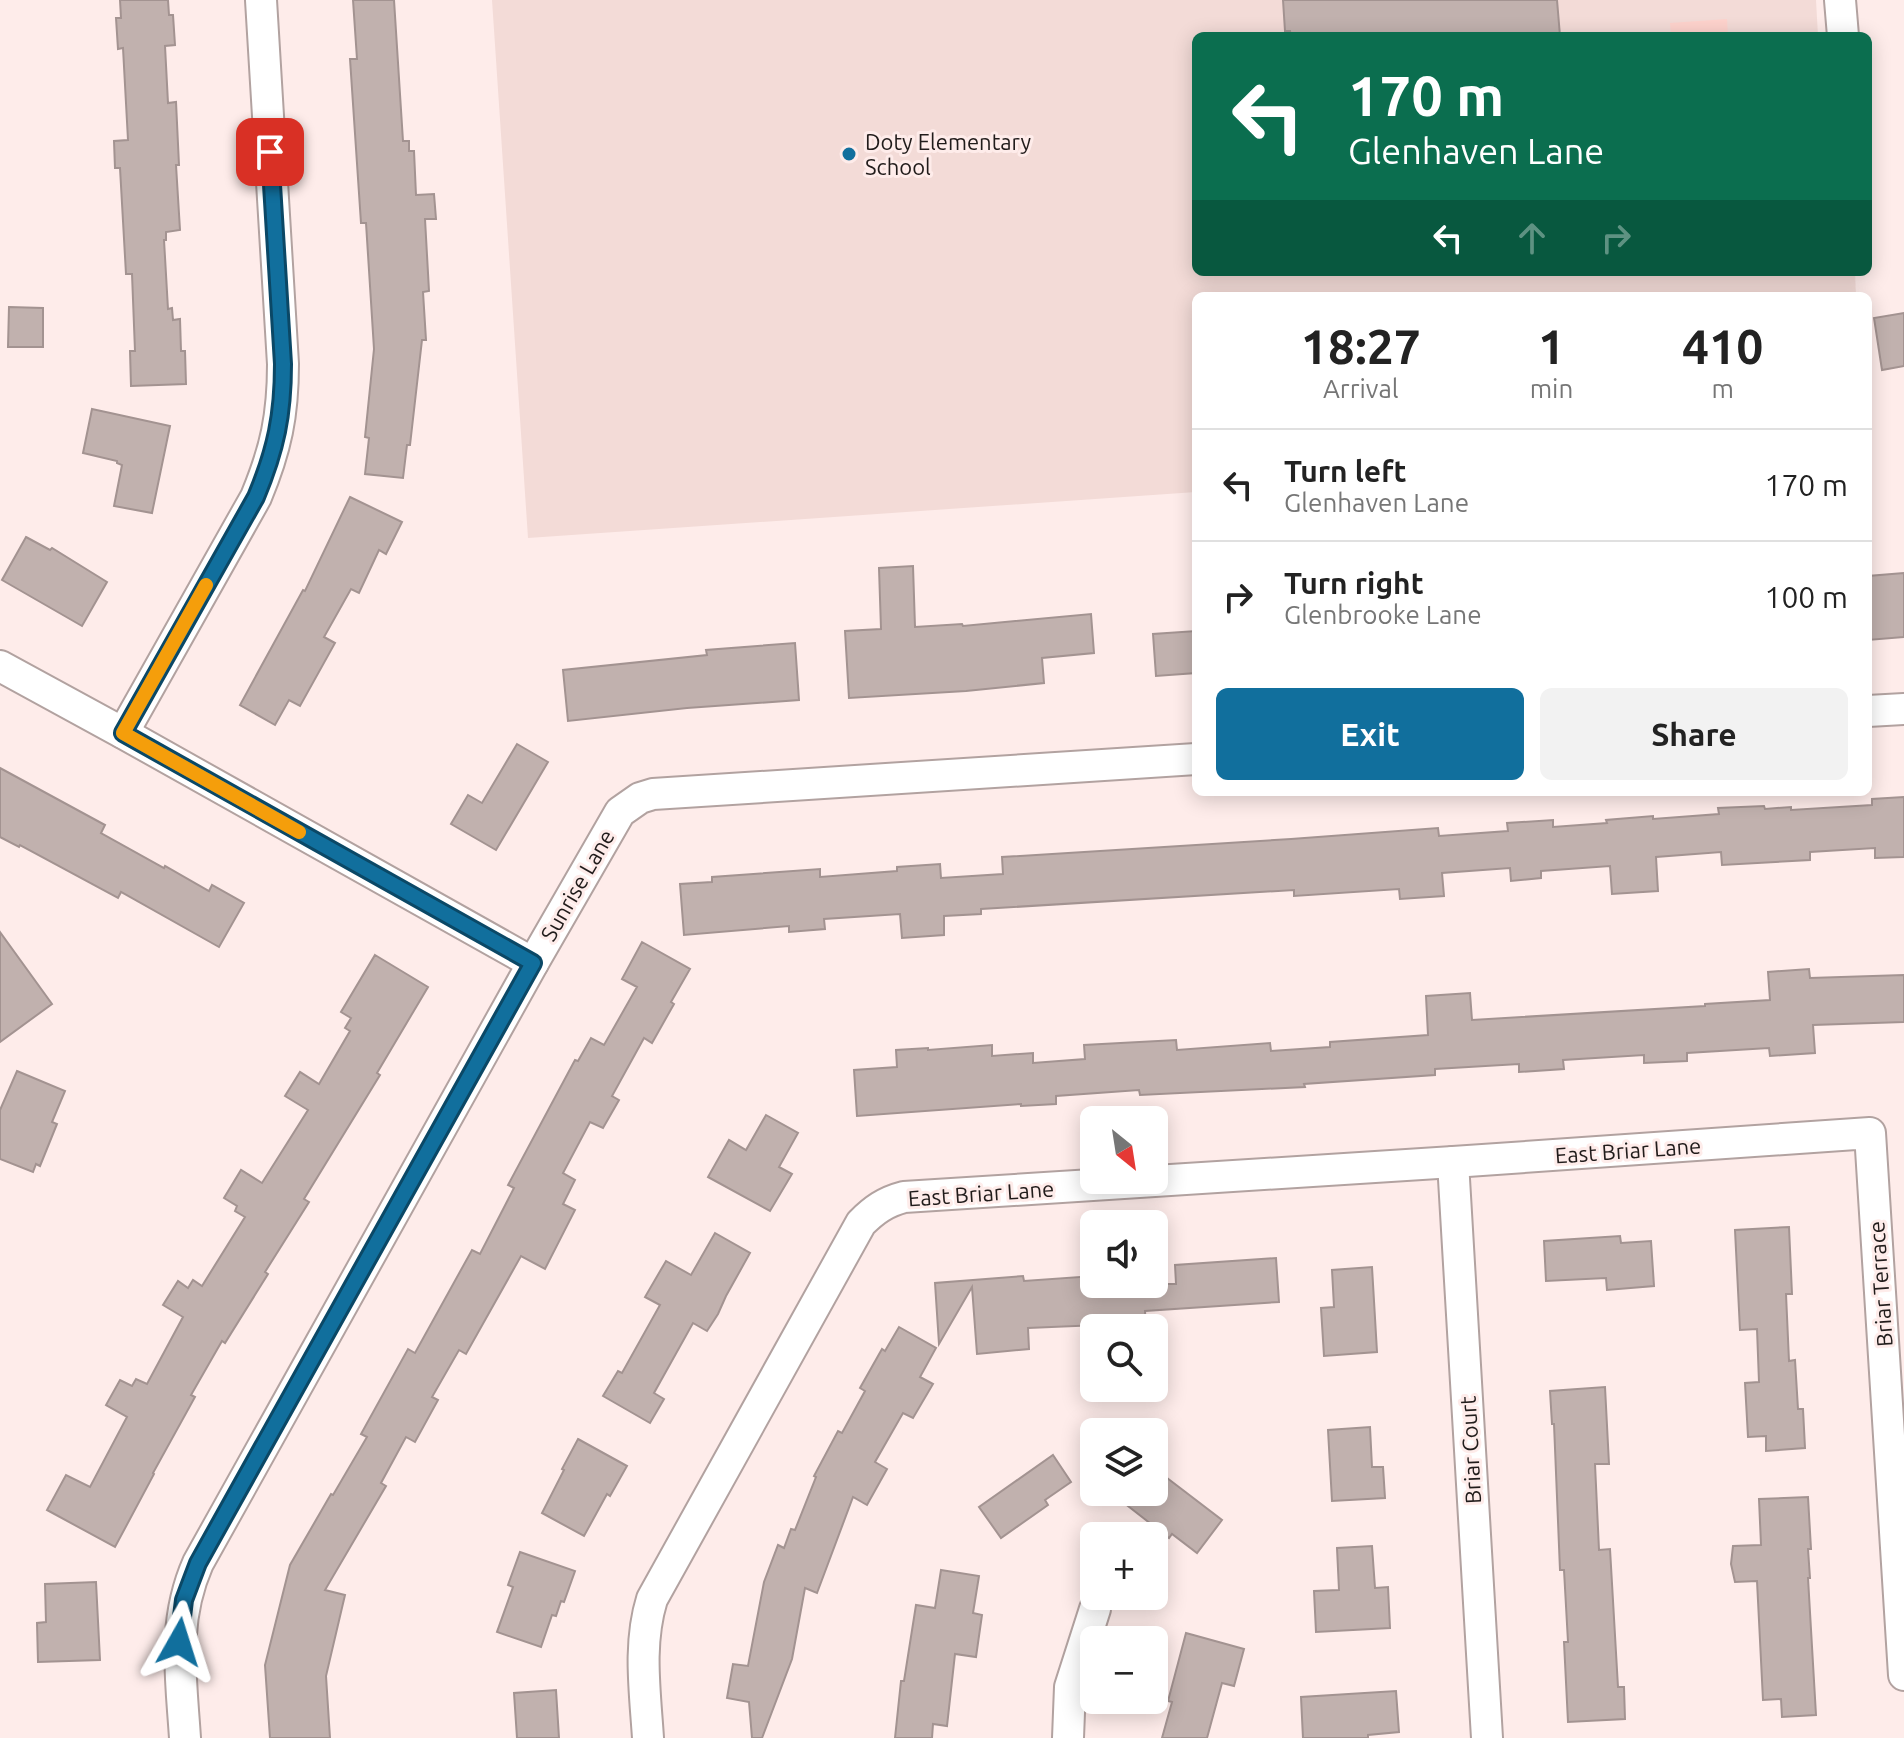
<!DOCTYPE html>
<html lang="en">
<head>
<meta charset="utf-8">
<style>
	body { margin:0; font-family:Ubuntu,sans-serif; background:#f2f2f2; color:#222; height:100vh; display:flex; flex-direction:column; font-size:30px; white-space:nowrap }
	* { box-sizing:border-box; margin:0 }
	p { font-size:26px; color:#767676 }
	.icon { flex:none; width:44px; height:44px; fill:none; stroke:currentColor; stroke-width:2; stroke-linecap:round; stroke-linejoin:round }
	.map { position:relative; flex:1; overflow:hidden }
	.panel { position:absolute; left:1192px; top:292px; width:680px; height:504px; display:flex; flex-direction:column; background:#fff; border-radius:12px; box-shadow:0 4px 20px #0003 }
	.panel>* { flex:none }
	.hud { position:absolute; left:1192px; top:32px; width:680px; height:244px; border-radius:12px; box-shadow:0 4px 20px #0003; background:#0b6e4f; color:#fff; overflow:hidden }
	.needle { width:52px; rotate:150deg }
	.fabs { position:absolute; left:1080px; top:1106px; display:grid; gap:16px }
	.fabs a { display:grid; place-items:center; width:88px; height:88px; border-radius:12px; background:#fff; box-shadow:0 4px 20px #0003; font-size:40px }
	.pin { position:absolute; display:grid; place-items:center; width:68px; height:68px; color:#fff; margin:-34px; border-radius:16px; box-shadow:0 4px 12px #0006 }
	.me { position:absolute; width:88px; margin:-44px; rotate:6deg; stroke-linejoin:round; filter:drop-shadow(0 0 6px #0008) }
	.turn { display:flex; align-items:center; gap:28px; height:168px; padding:0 24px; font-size:36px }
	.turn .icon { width:104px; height:104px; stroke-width:2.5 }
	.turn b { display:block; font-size:56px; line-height:68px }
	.lanes { display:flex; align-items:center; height:76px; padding:0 24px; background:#0003; justify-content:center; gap:40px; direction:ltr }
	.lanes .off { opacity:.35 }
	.eta { display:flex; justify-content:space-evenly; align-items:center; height:136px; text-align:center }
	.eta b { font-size:48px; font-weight:700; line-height:56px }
	.action { display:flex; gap:16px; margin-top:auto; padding:16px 24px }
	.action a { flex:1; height:92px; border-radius:12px; background:#116f9d; color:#fff; font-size:32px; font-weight:700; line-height:92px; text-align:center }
	.action a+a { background:#f2f2f2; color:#222 }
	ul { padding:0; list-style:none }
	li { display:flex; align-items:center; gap:24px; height:112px; padding:0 24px; border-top:2px solid #e0e0e0 }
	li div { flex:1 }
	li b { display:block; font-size:30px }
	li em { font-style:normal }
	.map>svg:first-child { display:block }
	.built { fill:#f3dbd7 }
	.green { fill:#fed3cd }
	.building { fill:#c1b1ae; stroke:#a39391; stroke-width:2 }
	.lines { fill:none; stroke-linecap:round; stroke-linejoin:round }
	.street-casing { stroke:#b2a2a0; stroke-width:34 }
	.street { stroke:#fff; stroke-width:30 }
	.route-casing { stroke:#0b4866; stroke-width:20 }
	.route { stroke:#116f9d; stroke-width:14 }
	.slow { stroke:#f59e0b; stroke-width:14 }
	.poi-dot { fill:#116f9d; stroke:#feecea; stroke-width:3 }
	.labels { text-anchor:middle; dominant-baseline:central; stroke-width:6; stroke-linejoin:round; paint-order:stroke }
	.poi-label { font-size:22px; fill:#211c1b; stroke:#feecea; text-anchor:start }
	.street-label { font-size:22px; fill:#211c1b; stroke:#feecea }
</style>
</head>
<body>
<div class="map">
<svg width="1904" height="1738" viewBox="0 0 1904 1738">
	<rect width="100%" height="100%" fill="#feecea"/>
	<polygon class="built" points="492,0 1816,0 1818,36 1196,36 1196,272 1855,272 1856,296 1196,296 1196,492 528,538"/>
	<polygon class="green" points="1727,19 1728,36 1671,36 1670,23"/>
	<g class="building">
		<polygon points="120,0 168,0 169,15 173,15 175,45 165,46 168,103 176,102 179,165 176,165 180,230 166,232 166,240 164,240 168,309 172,308 173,320 180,319 181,351 185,351 186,384 131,386 130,351 135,351 132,274 126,274 120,168 115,168 114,141 128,140 123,48 118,49 116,18 121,18"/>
		<polygon points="353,0 394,0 403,141 409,141 409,151 414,151 416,195 434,194 436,219 425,219 429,291 423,292 426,340 422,340 410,445 407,445 403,478 365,474 369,438 365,437 374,349 366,223 361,223 350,59 357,59"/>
		<polygon points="1283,0 1557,0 1560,36 1291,36 1290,31 1285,31"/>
		<polygon points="9,307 43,308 43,347 8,347"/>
		<polygon points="1904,313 1904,366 1882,370 1874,318"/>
		<polygon points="92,409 170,426 152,513 114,506 122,465 117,463 117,461 83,453"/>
		<polygon points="350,497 402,522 386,554 379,550 359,593 351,589 324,637 335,643 300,706 289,700 275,725 240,705 303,590 305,591"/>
		<polygon points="26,537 50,550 52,548 107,582 82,626 2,580"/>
		<polygon points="913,566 915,627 962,624 963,626 1091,614 1094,653 1042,658 1044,683 966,691 849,698 845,631 881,629 879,568"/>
		<polygon points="1904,573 1904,637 1868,640 1868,576"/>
		<polygon points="1196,631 1196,673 1156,676 1153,634"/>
		<polygon points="795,643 799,700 687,708 568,721 563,670 707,655 706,650"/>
		<polygon points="517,744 548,762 496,850 451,824 468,795 482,803"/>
		<polygon points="0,768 105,825 101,833 164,868 165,866 209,891 212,885 244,903 219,947 121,892 118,898 20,845 19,847 0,837"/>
		<polygon points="1904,797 1904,857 1875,858 1875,848 1810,852 1810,860 1722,865 1721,852 1656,857 1658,891 1612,894 1610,866 1541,871 1541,878 1511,881 1510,868 1442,873 1444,896 1400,899 1399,889 1294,896 1294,890 981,909 981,914 944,916 944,935 902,938 900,914 824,919 825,929 789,932 789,926 684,935 680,884 712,882 712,877 820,869 820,877 897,871 897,867 940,864 941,878 1003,874 1002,857 1291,839 1438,828 1439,836 1508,831 1507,823 1553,820 1553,827 1607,823 1606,820 1653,816 1653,819 1719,814 1718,808 1764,806 1765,809 1791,807 1791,810 1872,805 1872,799"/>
		<polygon points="0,932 52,1004 0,1042"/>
		<polygon points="642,942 690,969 671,1002 674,1004 652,1043 644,1038 612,1096 619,1100 603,1128 590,1122 563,1173 575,1180 563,1204 575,1210 545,1269 521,1256 466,1354 459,1350 432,1397 438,1400 415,1442 406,1437 381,1483 386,1486 325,1590 345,1595 326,1676 330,1738 270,1738 265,1665 290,1565 331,1494 333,1495 367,1437 361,1434 408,1349 415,1353 472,1250 480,1254 514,1188 508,1185 575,1060 578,1061 591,1038 604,1045 637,987 622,979"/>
		<polygon points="375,955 428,987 377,1073 380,1075 304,1199 309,1202 265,1272 268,1274 225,1343 222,1341 191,1395 195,1397 153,1473 154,1474 115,1547 47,1510 66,1475 90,1487 127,1417 106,1405 120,1380 132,1386 136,1379 147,1384 183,1317 163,1305 178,1281 188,1288 193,1280 202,1286 245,1217 235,1211 237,1206 224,1198 241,1170 262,1183 308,1110 285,1096 300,1072 319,1084 350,1031 345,1028 351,1018 341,1012"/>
		<polygon points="1809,969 1810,978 1904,975 1904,1022 1813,1025 1815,1053 1770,1056 1769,1048 1687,1053 1687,1061 1644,1063 1644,1055 1563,1060 1564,1069 1519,1072 1519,1064 1435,1069 1435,1075 1304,1084 1305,1087 1140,1095 1139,1090 1056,1096 1056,1104 1021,1106 1021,1104 857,1116 854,1070 897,1067 896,1050 928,1048 928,1050 992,1045 992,1056 1033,1053 1033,1063 1085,1059 1084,1045 1176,1040 1177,1050 1270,1043 1271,1051 1330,1047 1330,1042 1428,1035 1426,996 1470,993 1472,1020 1705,1006 1705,1004 1770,1000 1768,972"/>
		<polygon points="17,1071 65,1091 52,1122 57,1124 40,1166 36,1164 33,1172 0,1159 0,1110"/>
		<polygon points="766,1115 798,1133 779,1167 792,1174 770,1211 708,1177 729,1140 746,1150"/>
		<polygon points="1789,1227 1792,1294 1786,1294 1789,1361 1795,1360 1798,1409 1803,1409 1805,1448 1766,1451 1766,1436 1748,1437 1745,1383 1759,1382 1757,1329 1740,1330 1735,1230"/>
		<polygon points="715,1233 750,1253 726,1296 718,1314 707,1331 693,1323 654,1393 664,1399 650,1423 603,1396 618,1371 622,1373 660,1305 645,1297 666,1261 691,1275"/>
		<polygon points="1620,1236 1621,1243 1651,1241 1654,1286 1607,1290 1606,1278 1546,1281 1544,1241"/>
		<polygon points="1276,1258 1279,1302 1145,1311 1146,1328 1099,1328 1099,1325 1028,1328 1029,1349 977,1354 972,1287 939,1344 935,1283 1023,1276 1024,1281 1094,1276 1094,1284 1176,1284 1175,1265"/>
		<polygon points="1372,1267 1377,1352 1324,1356 1321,1308 1334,1307 1332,1270"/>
		<polygon points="899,1327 936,1348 920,1377 933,1384 913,1418 903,1413 875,1462 887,1469 867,1505 853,1497 817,1593 805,1588 792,1659 762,1738 752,1738 749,1702 727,1698 733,1664 748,1666 764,1582 778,1545 784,1548 791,1529 795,1530 816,1477 814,1476 838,1431 842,1433 865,1391 860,1388 882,1349 885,1351"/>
		<polygon points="1605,1387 1609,1464 1595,1464 1599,1550 1610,1549 1618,1687 1624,1687 1625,1719 1568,1722 1564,1642 1568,1642 1564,1570 1560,1570 1554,1424 1552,1424 1550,1391"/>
		<polygon points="1370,1427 1372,1467 1383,1467 1385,1498 1332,1501 1328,1430"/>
		<polygon points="578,1439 627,1466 610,1496 607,1494 584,1536 542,1513 564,1470 562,1469"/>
		<polygon points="1053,1455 1071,1482 1045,1500 1048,1505 1001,1538 979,1507"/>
		<polygon points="1154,1468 1222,1520 1197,1553 1172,1534 1169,1538 1110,1492 1154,1492"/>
		<polygon points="1808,1497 1811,1549 1808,1549 1810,1578 1808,1578 1816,1715 1782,1717 1781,1699 1763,1700 1757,1581 1735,1582 1731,1564 1733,1546 1761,1545 1759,1499"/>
		<polygon points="1372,1546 1375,1588 1388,1587 1390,1628 1316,1632 1314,1591 1339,1590 1337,1548"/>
		<polygon points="520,1552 575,1571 564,1602 561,1601 556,1616 552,1615 541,1647 497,1632 513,1587 508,1585"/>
		<polygon points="941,1570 979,1576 973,1613 982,1615 976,1657 955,1654 947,1726 933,1724 932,1738 895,1738 901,1681 904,1681 916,1605 935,1608"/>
		<polygon points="96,1582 100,1660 38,1662 37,1623 46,1622 45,1584"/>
		<polygon points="1186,1633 1244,1649 1234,1686 1222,1683 1207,1738 1162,1738 1172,1702 1168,1701"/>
		<polygon points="556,1690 559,1738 517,1738 514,1693"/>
		<polygon points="1396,1691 1399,1732 1368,1735 1368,1738 1303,1738 1301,1697"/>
	</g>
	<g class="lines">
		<defs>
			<g id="street">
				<polyline points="1840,0 1843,36"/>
				<polyline points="0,666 123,733 533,963"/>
				<polyline points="1868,711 1904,709"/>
				<path d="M 123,733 L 256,497 C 276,449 283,415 283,364 L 261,0"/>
				<polyline points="1453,1162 1487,1738"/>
				<path d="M 185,1738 C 181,1676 172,1622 198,1563 L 533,963 L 620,812 L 640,798 L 653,794 L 1196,759"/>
				<path d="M 648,1738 C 645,1691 638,1644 652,1599 L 861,1223 C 874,1210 885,1202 904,1197 L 1453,1162 L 1870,1133 L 1904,1675"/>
				<polyline points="1068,1738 1070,1687 1095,1609"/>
			</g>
		</defs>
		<use href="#street" class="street-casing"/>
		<use href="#street" class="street"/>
	</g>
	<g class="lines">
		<defs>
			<path id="route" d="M 179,1642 L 184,1600 L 198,1563 L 533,963 L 123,733 L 256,497 C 276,449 283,415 283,364 L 270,152"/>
		</defs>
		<use href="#route" class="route-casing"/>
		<use href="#route" class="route"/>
		<polyline class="slow" points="206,585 123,733 299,832"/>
	</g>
	<circle class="poi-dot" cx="849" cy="154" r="8"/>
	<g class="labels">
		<g class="poi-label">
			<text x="865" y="141">Doty Elementary<tspan x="865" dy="25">School</tspan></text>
		</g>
		<g class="street-label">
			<text transform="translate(577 885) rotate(-60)">Sunrise Lane</text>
			<text transform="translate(1628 1150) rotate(-4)">East Briar Lane</text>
			<text transform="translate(981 1193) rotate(-4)">East Briar Lane</text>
			<text transform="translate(1880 1284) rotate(-94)">Briar Terrace</text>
			<text transform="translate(1470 1450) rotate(-93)">Briar Court</text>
		</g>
	</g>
</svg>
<div class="fabs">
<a><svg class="needle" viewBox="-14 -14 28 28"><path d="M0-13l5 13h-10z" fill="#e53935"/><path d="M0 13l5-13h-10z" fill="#767676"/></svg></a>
<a><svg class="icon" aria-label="sound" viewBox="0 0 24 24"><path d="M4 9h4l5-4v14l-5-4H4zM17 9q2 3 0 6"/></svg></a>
<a><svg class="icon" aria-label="search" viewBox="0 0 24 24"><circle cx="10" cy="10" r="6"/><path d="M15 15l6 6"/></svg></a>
<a><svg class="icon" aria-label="layers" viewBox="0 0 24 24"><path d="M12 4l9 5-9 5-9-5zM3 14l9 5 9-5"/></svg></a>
<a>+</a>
<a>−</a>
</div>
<div class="pin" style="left:270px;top:152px;background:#d93025"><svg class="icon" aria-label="arrive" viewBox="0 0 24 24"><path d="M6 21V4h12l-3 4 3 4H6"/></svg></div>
<svg class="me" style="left:179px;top:1642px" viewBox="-20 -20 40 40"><path d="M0-17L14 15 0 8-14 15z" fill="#116f9d" stroke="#fff" stroke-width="4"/></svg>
<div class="hud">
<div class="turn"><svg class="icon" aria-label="left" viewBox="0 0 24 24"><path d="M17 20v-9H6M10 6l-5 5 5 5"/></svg><div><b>170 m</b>Glenhaven Lane</div></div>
<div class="lanes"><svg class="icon" aria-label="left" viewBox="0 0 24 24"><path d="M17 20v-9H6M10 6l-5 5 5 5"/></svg><svg class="icon off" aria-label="ahead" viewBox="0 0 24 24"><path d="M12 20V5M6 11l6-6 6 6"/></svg><svg class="icon off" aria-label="right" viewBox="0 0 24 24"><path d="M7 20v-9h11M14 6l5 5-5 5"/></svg></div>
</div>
<section class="panel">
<div class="eta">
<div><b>18:27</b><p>Arrival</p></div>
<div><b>1</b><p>min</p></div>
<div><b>410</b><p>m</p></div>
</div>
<ul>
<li><svg class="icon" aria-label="left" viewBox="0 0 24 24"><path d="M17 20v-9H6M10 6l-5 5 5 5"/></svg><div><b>Turn left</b><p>Glenhaven Lane</p></div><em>170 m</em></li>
<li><svg class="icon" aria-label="right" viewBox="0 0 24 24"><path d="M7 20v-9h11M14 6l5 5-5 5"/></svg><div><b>Turn right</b><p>Glenbrooke Lane</p></div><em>100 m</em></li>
</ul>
<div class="action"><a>Exit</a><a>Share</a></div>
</section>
</div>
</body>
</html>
